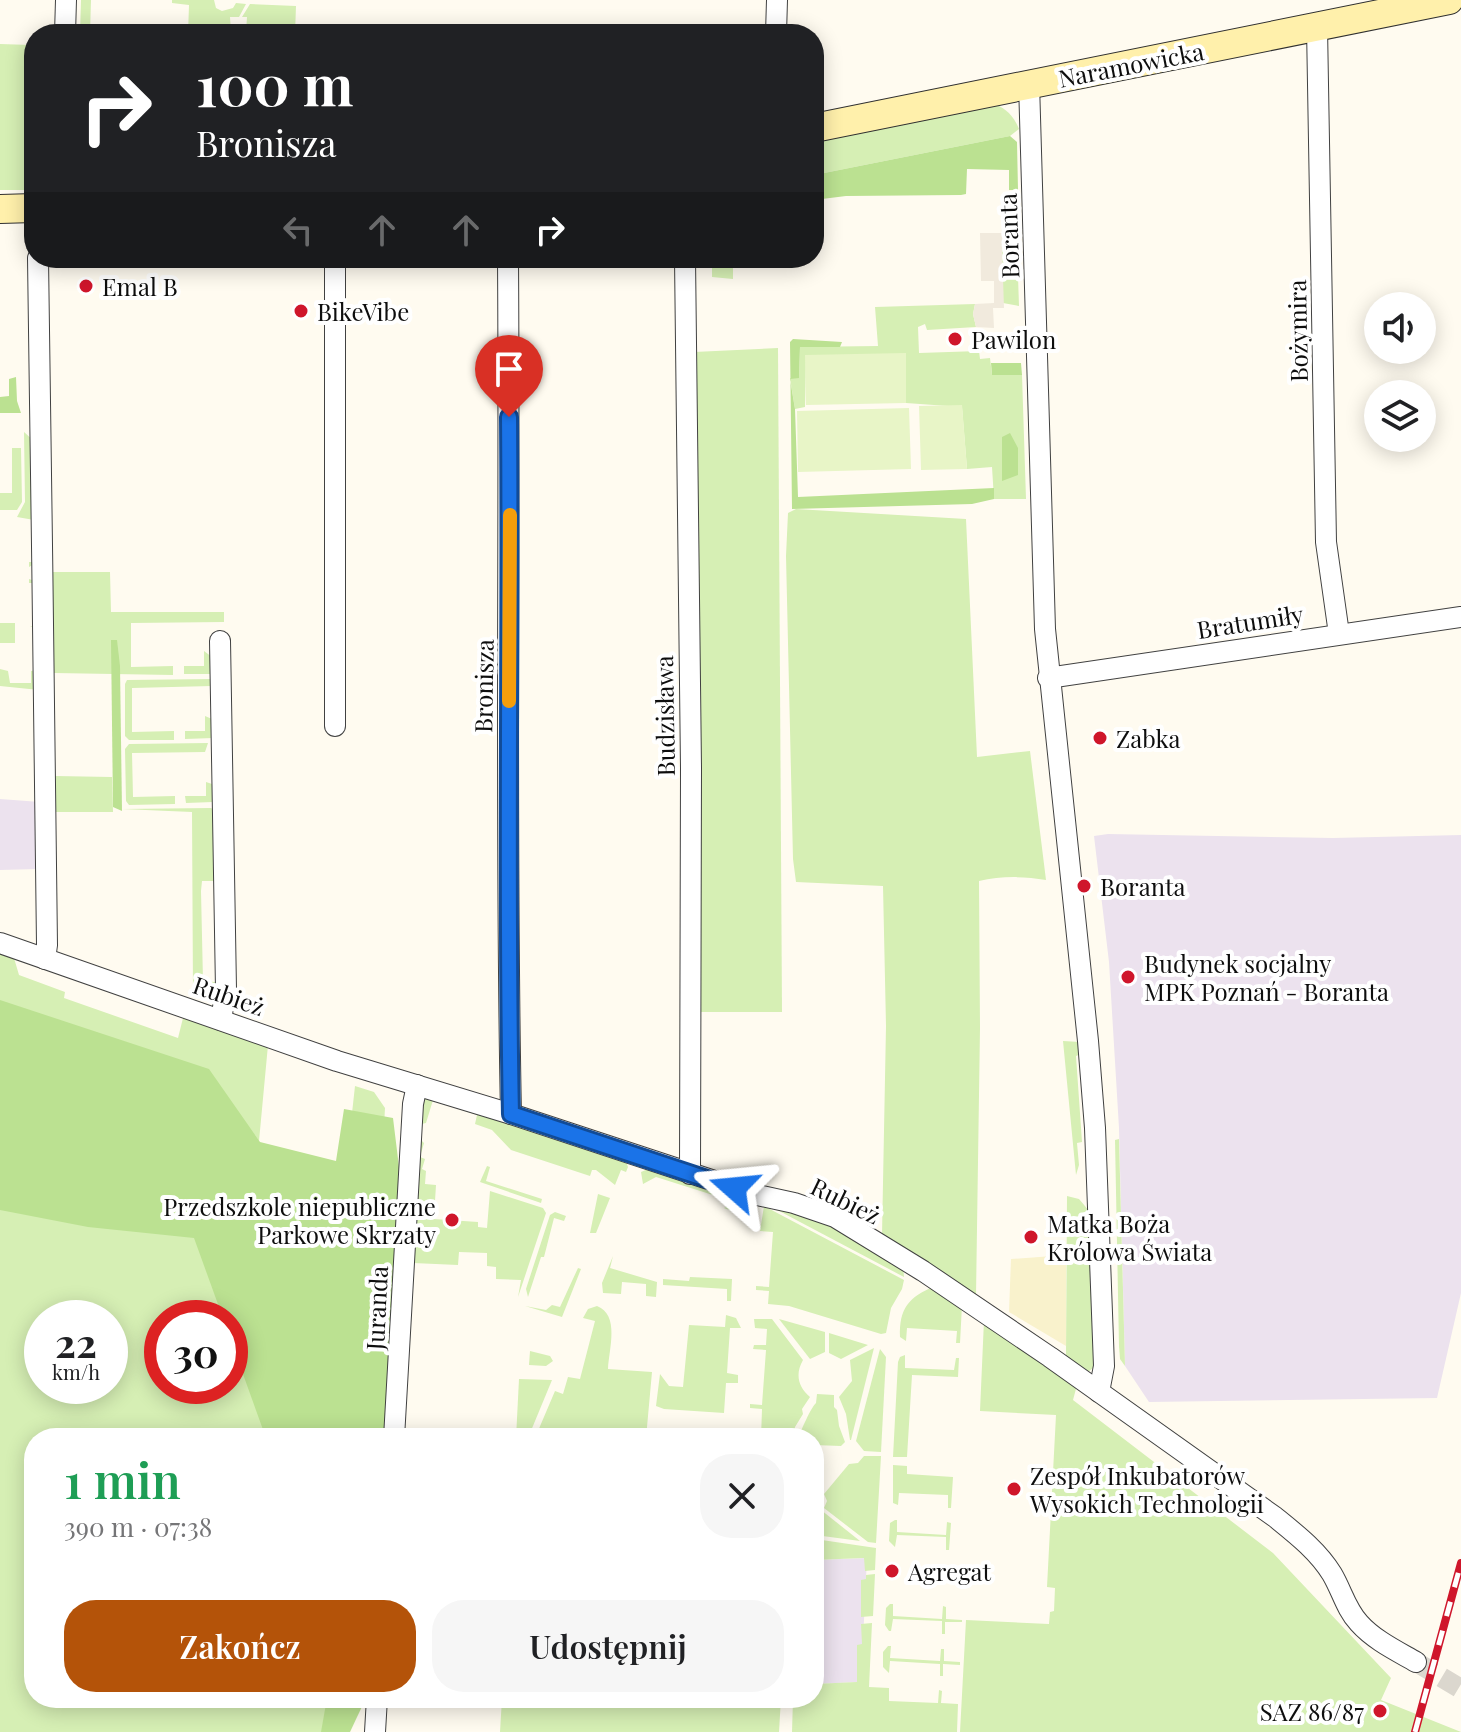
<!DOCTYPE html>
<html lang="pl">
<head>
<meta charset="utf-8">
<style>
	body { margin:0; font-family:"Playfair Display",serif; background:#f6f6f6; color:#202124; height:100vh; display:flex; flex-direction:column; font-size:30px; white-space:nowrap }
	* { box-sizing:border-box; margin:0 }
	p { font-size:26px; color:#757577 }
	.icon { flex:none; width:44px; height:44px; fill:none; stroke:currentColor; stroke-width:2; stroke-linecap:round; stroke-linejoin:round }
	.map { position:relative; flex:1; overflow:hidden }
	.details { position:absolute; left:24px; top:1428px; width:800px; height:280px; display:flex; flex-direction:column; background:#fff; border-radius:32px; box-shadow:0 4px 20px #0003 }
	.details>* { flex:none }
	.banner { position:absolute; left:24px; top:24px; width:800px; height:244px; border-radius:32px; box-shadow:0 4px 20px #0003; background:#202124; color:#fff; overflow:hidden }
	.controls { position:absolute; left:1364px; top:292px; display:grid; gap:16px }
	.controls a { display:grid; place-items:center; width:72px; height:72px; border-radius:50%; background:#fff; box-shadow:0 4px 20px #0003; font-size:40px }
	.speed { position:absolute; left:24px; top:1300px; display:flex; gap:16px; font-size:40px; font-weight:700; text-align:center }
	.speed>* { display:grid; place-content:center; width:104px; height:104px; border-radius:50%; background:#fff; box-shadow:0 4px 20px #0003; line-height:1 }
	.speed small { font-size:20px; font-weight:400 }
	.speed .limit { border:12px solid #d22; background:#fff; color:#111 }
	.pin { position:absolute; display:grid; place-items:center; width:68px; height:68px; color:#fff; margin:-82px -34px; border-radius:50% 50% 50% 0; rotate:-45deg; box-shadow:0 0 8px #0007 }
	.pin .icon { rotate:45deg }
	.me { position:absolute; width:88px; margin:-44px; rotate:288deg; stroke-linejoin:round; filter:drop-shadow(0 0 6px #0008) }
	.turn { display:flex; align-items:center; gap:28px; height:168px; padding:0 40px; font-size:36px }
	.turn .icon { width:104px; height:104px; stroke-width:2.5 }
	.turn b { display:block; font-size:56px; line-height:68px }
	.lanes { display:flex; align-items:center; height:76px; padding:0 40px; background:#0003; justify-content:center; gap:40px; direction:ltr }
	.lanes .off { opacity:.35 }
	.round { display:grid; place-items:center; flex:none; width:84px; height:84px; border-radius:32px; background:#f6f6f6 }
	.overview { display:flex; align-items:center; justify-content:space-between; height:136px; padding:0 40px }
	h1 { font-size:48px; font-weight:600; line-height:60px; color:#1e9e55 }
	.cta { display:flex; gap:16px; margin-top:auto; padding:16px 40px }
	.cta a { flex:1; height:92px; border-radius:32px; background:#b45309; color:#fff; font-size:32px; font-weight:600; line-height:92px; text-align:center }
	.cta a+a { background:#f6f6f6; color:#202124 }
	.map>svg:first-child { display:block }
	.industrial { fill:#ece2ee }
	.farmland { fill:#f9f2cc }
	.green { fill:#d6efb4; fill-rule:evenodd }
	.forest { fill:#bbe191 }
	.pitch { fill:#e8f5c7 }
	.plaza { fill:#f1eadd }
	.lines { fill:none; stroke-linecap:round; stroke-linejoin:round }
	.street-tunnel { stroke:#dbd7ce; stroke-width:20; stroke-dasharray:20 10; stroke-linecap:butt }
	.street-casing { stroke:#414141; stroke-width:22 }
	.secondary-casing { stroke:#303030; stroke-width:30 }
	.street { stroke:#fff; stroke-width:20 }
	.secondary { stroke:#fff0ab; stroke-width:28 }
	.rail-casing { stroke:#cf162b; stroke-width:8 }
	.rail { stroke:#fff; stroke-width:5; stroke-dasharray:15; stroke-linecap:butt }
	.route-casing { stroke:#114b97; stroke-width:20 }
	.route { stroke:#1a73e8; stroke-width:14 }
	.slow { stroke:#f59e0b; stroke-width:14 }
	.poi-dot { fill:#cf162b; stroke:#fff; stroke-width:3 }
	.labels { text-anchor:middle; dominant-baseline:central; stroke-width:8; stroke-linejoin:round; paint-order:stroke }
	.street-label { font-size:24px; fill:#0e0e0e; stroke:#fff }
	.poi-label { font-size:24px; fill:#0e0e0e; stroke:#fff; text-anchor:start }
</style>
</head>
<body>
<div class="map">
<svg width="1461" height="1732" viewBox="0 0 1461 1732">
	<rect width="100%" height="100%" fill="#fffbf0"/>
	<g class="industrial">
		<polygon points="0,799 40,802 38,869 0,870"/>
		<polygon points="1108,834 1333,838 1461,835 1461,1293 1437,1398 1149,1402 1125,1366 1119,1128 1109,962 1094,836"/>
		<polygon points="867,1558 861,1682 814,1684 814,1560"/>
	</g>
	<polygon class="farmland" points="1066,1255 1066,1346 1009,1312 1011,1259"/>
	<g class="green">
		<polygon points="81,0 91,0 90,34 80,34"/>
		<polygon points="172,0 214,0 216,8 222,11 233,8 236,3 246,4 239,17 230,17 231,32 246,32 247,17 242,17 250,4 296,6 295,34 188,34 189,5 172,3"/>
		<polygon points="0,44 31,45 34,49 34,190 0,190"/>
		<path d="M 995,104 C 1007,109 1014,117 1019,129 L 1010,136 L 814,175 L 814,136 Z"/>
		<polygon points="1017,198 1018,226 1007,226 1008,200"/>
		<polygon points="1001,247 1017,247 1019,306 1003,303"/>
		<polygon points="712,265 733,265 733,279 712,277"/>
		<polygon points="975,304 973,314 976,327 927,330 925,324 918,327 919,353 979,351 980,359 990,358 992,375 1022,375 1026,499 994,499 992,467 967,469 962,407 906,403 904,356 806,358 805,407 795,409 790,378 799,378 800,347 878,346 875,307"/>
		<polygon points="778,348 782,1012 696,1012 694,352"/>
		<polygon points="24,432 35,442 34,564 29,567 29,562 34,562 34,520 17,517 25,502"/>
		<polygon points="12,448 21,448 22,502 17,510 0,510 0,493 12,493"/>
		<path d="M 796,509 L 966,519 L 977,757 L 1030,751 L 1046,880 C 1024,876 1000,876 979,881 L 980,1028 L 976,1296 L 882,1235 L 886,1026 L 883,886 L 796,882 L 793,859 L 786,556 L 788,513 Z"/>
		<polygon points="52,572 110,572 111,612 224,612 224,622 131,623 131,667 173,666 173,675 54,673"/>
		<polygon points="29,579 35,581 39,690 0,686 0,669 8,671 10,683 31,683 31,671 36,670 35,628 30,626 35,626 35,583 29,583"/>
		<rect x="0" y="623" width="15" height="20"/>
		<polygon points="204,651 212,657 212,674 184,674 184,666 204,666"/>
		<polygon points="212,679 212,686 132,688 132,732 174,731 174,740 129,740 125,736 125,684 127,680"/>
		<polygon points="205,716 212,719 213,738 185,739 185,731 205,731"/>
		<polygon points="208,743 205,752 132,753 133,797 175,796 175,804 129,805 126,801 125,749 129,744"/>
		<polygon points="55,776 112,777 113,812 56,812"/>
		<polygon points="206,782 212,784 213,802 186,803 185,796 206,796"/>
		<polygon points="211,808 214,810 214,881 202,881 201,891 203,981 215,982 216,988 211,1001 193,995 192,812 122,809"/>
		<path d="M 0,953 L 14,958 L 19,975 L 65,992 L 64,998 L 178,1038 L 183,1018 L 268,1045 L 259,1141 L 248,1125 L 336,1258 L 355,1086 L 374,1092 L 385,1108 L 367,1438 L 34,1438 L 34,1698 L 351,1698 L 349,1732 L 0,1732 ZM 42,1318 L 110,1318 L 110,1386 L 42,1386 ZM 162,1318 L 230,1318 L 230,1386 L 162,1386 Z"/>
		<polygon points="1063,1041 1080,1042 1081,1054 1076,1056 1082,1142 1077,1143 1079,1165 1076,1175"/>
		<polygon points="427,1092 625,1158 628,1167 626,1172 621,1170 615,1185 596,1170 592,1170 590,1176 511,1150 492,1130 475,1124 477,1115 433,1100 426,1123 417,1125 419,1098"/>
		<polygon points="419,1138 424,1143 420,1157 425,1159 422,1169 426,1171 425,1184 436,1185 435,1201 432,1202 435,1204 434,1219 478,1222 478,1227 487,1228 490,1191 543,1208 546,1213 518,1297 521,1280 496,1279 496,1267 487,1266 487,1253 459,1252 458,1265 413,1263"/>
		<polygon points="1119,1139 1125,1366 1120,1359 1119,1346 1115,1140"/>
		<polygon points="487,1166 490,1167 486,1181 542,1199 541,1203 480,1182"/>
		<path d="M 653,1167 L 751,1203 C 745,1216 735,1212 724,1208 L 735,1202 L 656,1177 L 643,1184 L 641,1172 Z"/>
		<polygon points="598,1194 610,1198 596,1233 590,1233"/>
		<polygon points="1067,1196 1079,1199 1090,1212 1094,1357 1093,1368 1088,1372 1055,1355 1066,1355"/>
		<polygon points="766,1204 831,1224 903,1265 904,1277"/>
		<polygon points="764,1206 904,1280 902,1289 891,1308 886,1333 881,1334 789,1306 768,1304 769,1291 756,1290 756,1286 769,1287 773,1232 760,1231"/>
		<polygon points="555,1212 566,1216 564,1221 554,1218 544,1257 541,1257 528,1297 526,1289 550,1215"/>
		<polygon points="613,1256 610,1268 657,1282 656,1297 646,1296 646,1284 622,1282 621,1294 603,1293 602,1283"/>
		<polygon points="578,1268 581,1269 562,1317 525,1306 546,1310 552,1305 560,1307"/>
		<polygon points="690,1277 732,1279 731,1301 727,1301 727,1289 663,1285 663,1279 689,1281"/>
		<path d="M 935,1286 L 962,1305 L 960,1343 L 956,1343 L 957,1331 L 907,1328 L 906,1341 L 900,1337 C 899,1308 909,1297 935,1286 Z"/>
		<path d="M 597,1306 C 620,1315 609,1349 608,1369 L 652,1372 L 646,1438 L 535,1438 L 555,1391 L 563,1394 L 568,1377 L 580,1379 L 595,1321 L 583,1318 L 588,1309 Z"/>
		<polygon points="726,1315 736,1318 741,1328 730,1328 727,1373 738,1375 738,1383 726,1383 724,1413 664,1409 656,1406 660,1374 669,1386 683,1387 689,1325 725,1327"/>
		<path d="M 754,1319 L 772,1319 L 803,1360 C 795,1374 798,1387 810,1397 L 802,1409 L 803,1414 L 795,1427 L 793,1438 L 761,1438 L 762,1409 L 750,1408 L 750,1404 L 762,1405 L 766,1350 L 753,1349 L 754,1345 L 766,1345 L 767,1329 L 755,1328 Z"/>
		<polygon points="779,1319 825,1332 825,1352 810,1359"/>
		<polygon points="984,1320 1077,1385 1073,1400 1273,1553 1391,1678 1381,1700 1461,1732 960,1732 966,1620 1049,1624 1050,1612 1054,1611 1055,1588 1047,1587 1056,1415 980,1411"/>
		<polygon points="829,1333 868,1345 841,1359 829,1353"/>
		<polygon points="874,1348 851,1440 850,1440 846,1414 839,1397 852,1381 850,1360"/>
		<polygon points="880,1349 886,1357 881,1452 864,1451 856,1441"/>
		<polygon points="530,1351 550,1356 553,1361 546,1366 529,1365"/>
		<polygon points="905,1355 905,1368 954,1370 956,1358 959,1358 958,1377 912,1375 907,1457 893,1457 898,1362 900,1357"/>
		<polygon points="519,1379 552,1380 528,1438 516,1438"/>
		<path d="M 817,1394 L 834,1395 L 834,1407 L 837,1410 L 839,1426 L 845,1442 L 841,1446 L 814,1445 L 814,1438 L 798,1438 C 802,1429 810,1409 816,1403 Z"/>
		<polygon points="864,1456 881,1456 876,1543 868,1542 824,1508 827,1501 824,1494 849,1464 858,1463"/>
		<polygon points="893,1465 907,1466 907,1474 953,1477 951,1508 948,1508 948,1495 899,1493 898,1505 893,1503"/>
		<polygon points="819,1510 821,1510 860,1541 815,1535"/>
		<polygon points="895,1520 897,1520 897,1532 946,1535 947,1522 951,1523 949,1550 946,1550 946,1537 897,1535 895,1547 889,1541 890,1523"/>
		<polygon points="815,1539 876,1548 875,1570 865,1571 864,1558 814,1560"/>
		<polygon points="875,1574 873,1616 861,1617 861,1580 866,1579 866,1575"/>
		<polygon points="890,1604 893,1604 893,1616 942,1619 943,1606 946,1607 946,1619 962,1620 962,1622 945,1622 945,1634 942,1634 942,1621 893,1619 891,1631 889,1631 885,1625 886,1608"/>
		<polygon points="872,1623 869,1687 889,1688 889,1701 938,1703 939,1690 942,1691 941,1703 958,1704 957,1732 792,1732 793,1698 814,1698 814,1684 857,1682 857,1645 862,1644 861,1624"/>
		<polygon points="888,1646 891,1646 890,1658 940,1661 941,1649 944,1649 944,1661 960,1662 960,1665 943,1664 943,1676 940,1676 940,1664 890,1661 889,1673 883,1667 883,1652"/>
		<polygon points="502,1698 781,1698 779,1732 500,1732"/>
	</g>
	<g class="forest">
		<polygon points="1010,136 1017,142 1018,190 1009,190 1009,170 967,169 966,194 961,195 846,196 814,200 814,175"/>
		<polygon points="793,339 842,342 840,347 800,347 799,378 790,379 795,409 798,497 994,488 994,499 972,504 792,509 790,342"/>
		<polygon points="991,363 1021,363 1022,375 992,375"/>
		<polygon points="16,377 17,401 21,413 0,413 0,397 9,396 9,379"/>
		<polygon points="1010,433 1018,448 1018,475 1002,481 1002,437"/>
		<polygon points="111,640 117,640 120,666 122,811 113,807"/>
		<polygon points="0,1000 209,1069 260,1142 336,1161 344,1109 393,1118 399,1167 386,1438 266,1438 230,1338 230,1318 223,1318 194,1238 88,1227 0,1210"/>
		<polygon points="327,1698 366,1698 350,1732 321,1732"/>
	</g>
	<g class="pitch">
		<polygon points="906,353 906,403 806,405 805,355"/>
		<polygon points="962,405 967,469 921,470 919,406"/>
		<polygon points="909,408 911,469 798,472 797,411"/>
	</g>
	<polygon class="plaza" points="980,233 1017,233 1018,247 1002,248 1004,308 993,308 994,328 976,327 973,314 975,304 994,303 994,281 981,281"/>
	<g class="lines">
		<polyline class="street-tunnel" points="1416,1662 1461,1689"/>
		<defs>
			<g id="street">
				<polyline points="1317,27 1326,542 1339,634"/>
				<polyline points="65,34 66,0"/>
				<polyline points="776,34 777,0"/>
				<polyline points="1029,83 1045,629 1088,1041 1095,1128 1104,1366 1099,1392"/>
				<path d="M 38,258 C 40,487 46,716 47,945 L 45,959"/>
				<path d="M 508,258 C 510,543 505,829 511,1114"/>
				<polyline points="685,258 691,768 690,1174"/>
				<polyline points="220,641 226,989 221,1020"/>
				<polyline points="1048,678 1461,617"/>
				<polyline points="335,726 335,258"/>
				<path d="M 0,943 L 337,1061 L 511,1114 L 757,1195 L 794,1203 L 835,1217 L 923,1271 L 1050,1357 L 1275,1517 C 1296,1534 1318,1551 1332,1574 C 1342,1591 1346,1609 1359,1623 C 1374,1640 1397,1651 1416,1662"/>
				<polyline points="394,1438 413,1104 417,1085"/>
				<polyline points="375,1732 377,1698"/>
			</g>
			<g id="secondary">
				<polyline points="814,128 1449,0"/>
				<polyline points="0,209 34,208"/>
			</g>
		</defs>
		<use href="#street" class="street-casing"/>
		<use href="#secondary" class="secondary-casing"/>
		<use href="#street" class="street"/>
		<use href="#secondary" class="secondary"/>
		<defs>
			<polyline id="rail" points="1415,1732 1461,1563"/>
		</defs>
		<use href="#rail" class="rail-casing"/>
		<use href="#rail" class="rail"/>
	</g>
	<g class="lines">
		<defs>
			<path id="route" d="M 509,417 C 511,649 506,881 511,1114 L 734,1188"/>
		</defs>
		<use href="#route" class="route-casing"/>
		<use href="#route" class="route"/>
		<polyline class="slow" points="509,701 510,515"/>
	</g>
	<g class="poi-dot">
		<circle cx="86" cy="286" r="8"/>
		<circle cx="301" cy="311" r="8"/>
		<circle cx="955" cy="339" r="8"/>
		<circle cx="1100" cy="738" r="8"/>
		<circle cx="1084" cy="886" r="8"/>
		<circle cx="1128" cy="977" r="8"/>
		<circle cx="452" cy="1220" r="8"/>
		<circle cx="1031" cy="1237" r="8"/>
		<circle cx="1014" cy="1489" r="8"/>
		<circle cx="892" cy="1571" r="8"/>
		<circle cx="1380" cy="1711" r="8"/>
	</g>
	<g class="labels">
		<g class="street-label">
			<text transform="translate(1131 64) rotate(-11)">Naramowicka</text>
			<text transform="translate(1008 236) rotate(-92)">Boranta</text>
			<text transform="translate(1297 331) rotate(-91)">Bożymira</text>
			<text transform="translate(1250 621) rotate(-9)">Bratumiły</text>
			<text transform="translate(483 686) rotate(-89)">Bronisza</text>
			<text transform="translate(664 716) rotate(-91)">Budzisława</text>
			<text transform="translate(229 995) rotate(19)">Rubież</text>
			<text transform="translate(846 1200) rotate(26)">Rubież</text>
			<text transform="translate(376 1308) rotate(-87)">Juranda</text>
		</g>
		<g class="poi-label">
			<text x="102" y="286">Emal B</text>
			<text x="317" y="311">BikeVibe</text>
			<text x="971" y="339">Pawilon</text>
			<text x="1116" y="738">Zabka</text>
			<text x="1100" y="886">Boranta</text>
			<text x="1144" y="963">Budynek socjalny<tspan x="1144" dy="28">MPK Poznań - Boranta</tspan></text>
			<text x="436" y="1206" text-anchor="end">Przedszkole niepubliczne<tspan x="436" dy="28">Parkowe Skrzaty</tspan></text>
			<text x="1047" y="1223">Matka Boża<tspan x="1047" dy="28">Królowa Świata</tspan></text>
			<text x="1030" y="1475">Zespół Inkubatorów<tspan x="1030" dy="28">Wysokich Technologii</tspan></text>
			<text x="908" y="1571">Agregat</text>
			<text x="1364" y="1711" text-anchor="end">SAZ 86/87</text>
		</g>
	</g>
</svg>
<div class="controls">
<a><svg class="icon" aria-label="sound" viewBox="0 0 24 24"><path d="M4 9h4l5-4v14l-5-4H4zM17 9q2 3 0 6"/></svg></a>
<a><svg class="icon" aria-label="layers" viewBox="0 0 24 24"><path d="M12 4l9 5-9 5-9-5zM3 14l9 5 9-5"/></svg></a>
</div>
<div class="speed"><div>22<small>km/h</small></div><div class="limit">30</div></div>
<div class="pin" style="left:509px;top:417px;background:#d93025"><svg class="icon" aria-label="arrive" viewBox="0 0 24 24"><path d="M6 21V4h12l-3 4 3 4H6"/></svg></div>
<svg class="me" style="left:734px;top:1188px" viewBox="-20 -20 40 40"><path d="M0-17L14 15 0 8-14 15z" fill="#1a73e8" stroke="#fff" stroke-width="4"/></svg>
<div class="banner">
<div class="turn"><svg class="icon" aria-label="right" viewBox="0 0 24 24"><path d="M7 20v-9h11M14 6l5 5-5 5"/></svg><div><b>100 m</b>Bronisza</div></div>
<div class="lanes"><svg class="icon off" aria-label="left" viewBox="0 0 24 24"><path d="M17 20v-9H6M10 6l-5 5 5 5"/></svg><svg class="icon off" aria-label="ahead" viewBox="0 0 24 24"><path d="M12 20V5M6 11l6-6 6 6"/></svg><svg class="icon off" aria-label="ahead" viewBox="0 0 24 24"><path d="M12 20V5M6 11l6-6 6 6"/></svg><svg class="icon" aria-label="right" viewBox="0 0 24 24"><path d="M7 20v-9h11M14 6l5 5-5 5"/></svg></div>
</div>
<section class="details">
<div class="overview"><div><h1>1 min</h1><p>390 m · 07:38</p></div><a class="round"><svg class="icon" aria-label="close" viewBox="0 0 24 24"><path d="M6 6l12 12M18 6L6 18"/></svg></a></div>
<div class="cta"><a>Zakończ</a><a>Udostępnij</a></div>
</section>
</div>
</body>
</html>
